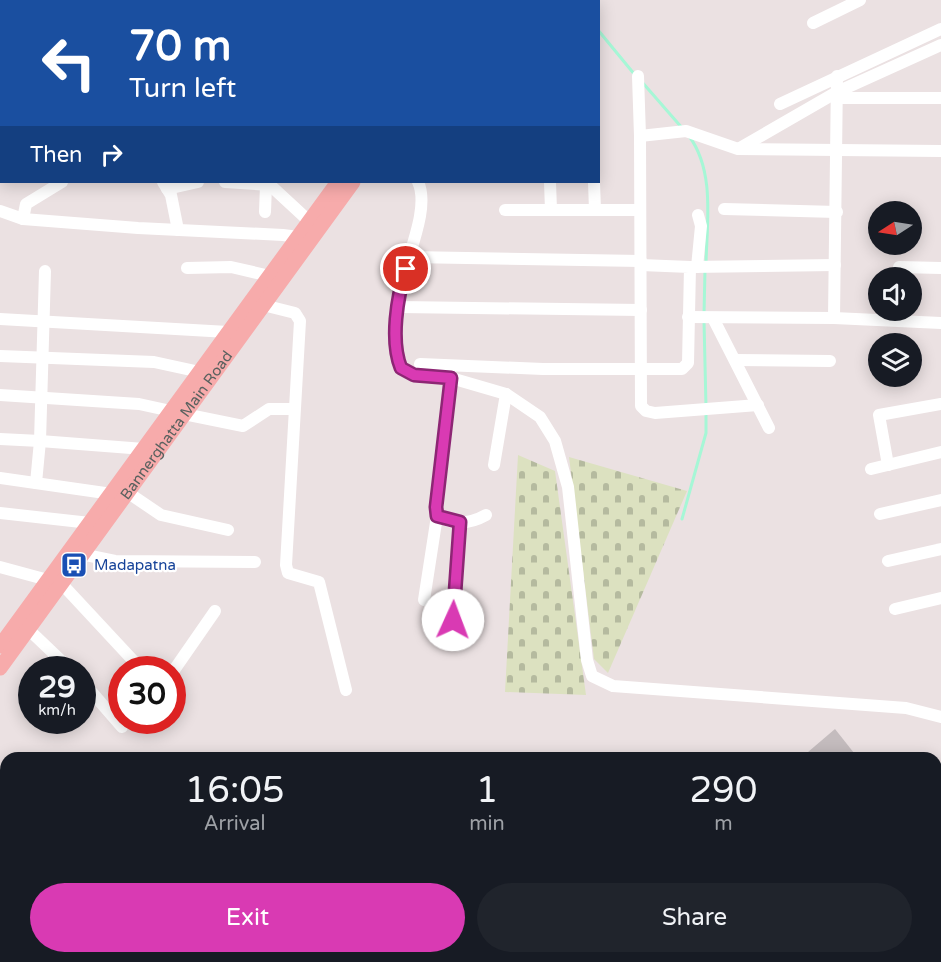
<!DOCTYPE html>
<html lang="en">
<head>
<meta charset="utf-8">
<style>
	body { margin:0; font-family:"Varela Round",sans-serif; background:#20242c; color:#f1f3f6; height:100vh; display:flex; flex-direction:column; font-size:22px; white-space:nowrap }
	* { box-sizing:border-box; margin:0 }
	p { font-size:20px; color:#9ea1a6 }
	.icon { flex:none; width:33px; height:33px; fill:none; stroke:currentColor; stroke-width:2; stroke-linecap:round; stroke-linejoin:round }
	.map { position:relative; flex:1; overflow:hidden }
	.side { position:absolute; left:0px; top:752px; width:942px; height:212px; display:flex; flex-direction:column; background:#171b24; border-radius:18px 18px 0 0; box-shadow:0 3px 15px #0003 }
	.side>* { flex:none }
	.guide { position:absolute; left:0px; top:0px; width:600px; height:183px; box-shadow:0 3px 15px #0003; background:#1a4fa0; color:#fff; overflow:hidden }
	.needle { width:39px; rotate:258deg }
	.fabs { position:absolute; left:868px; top:201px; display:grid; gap:12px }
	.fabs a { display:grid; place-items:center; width:54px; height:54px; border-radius:50%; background:#171b24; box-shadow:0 3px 15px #0003; font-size:30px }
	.speed { position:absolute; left:18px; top:656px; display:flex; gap:12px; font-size:30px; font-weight:700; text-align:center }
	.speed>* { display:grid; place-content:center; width:78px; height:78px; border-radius:50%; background:#171b24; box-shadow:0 3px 15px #0003; line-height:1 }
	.speed small { font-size:15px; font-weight:400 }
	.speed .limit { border:9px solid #d22; background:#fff; color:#111 }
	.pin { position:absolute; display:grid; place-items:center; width:51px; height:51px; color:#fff; margin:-26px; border:3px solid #fff; border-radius:50%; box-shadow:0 2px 6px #0007 }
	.me { position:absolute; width:66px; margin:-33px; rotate:2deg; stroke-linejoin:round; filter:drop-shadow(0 0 4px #0008) }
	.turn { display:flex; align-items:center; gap:21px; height:126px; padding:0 30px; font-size:27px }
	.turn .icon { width:78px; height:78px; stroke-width:2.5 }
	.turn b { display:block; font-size:42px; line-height:51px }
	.then { display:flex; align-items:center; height:57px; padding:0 30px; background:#0003; gap:12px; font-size:22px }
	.eta { display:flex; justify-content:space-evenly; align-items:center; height:102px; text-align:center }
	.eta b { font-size:36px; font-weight:600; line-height:42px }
	.cta { display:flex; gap:12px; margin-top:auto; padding:12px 30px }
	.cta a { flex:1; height:69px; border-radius:36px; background:#d93ab3; color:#fff; font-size:24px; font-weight:600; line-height:69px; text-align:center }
	.cta a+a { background:#20242c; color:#f1f3f6 }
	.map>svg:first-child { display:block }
	.cemetery { fill:url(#cemetery-stones) }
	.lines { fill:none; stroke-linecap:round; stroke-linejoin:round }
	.stream { stroke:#a6f7d6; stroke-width:3 }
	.building { fill:#c4bcbe }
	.minor { stroke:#fff; stroke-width:12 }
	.major { stroke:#f7abab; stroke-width:15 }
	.route-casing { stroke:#8d2674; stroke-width:15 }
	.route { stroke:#d93ab3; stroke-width:10 }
	.labels { text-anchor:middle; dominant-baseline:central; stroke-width:4.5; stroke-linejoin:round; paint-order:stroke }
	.street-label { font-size:15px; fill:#5a615f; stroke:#fff }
	.transit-label { font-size:15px; fill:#164399; stroke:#fff; text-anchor:start }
</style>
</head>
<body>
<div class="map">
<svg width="941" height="962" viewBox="0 0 941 962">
	<defs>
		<pattern id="cemetery-stones" width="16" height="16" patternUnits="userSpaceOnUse" patternTransform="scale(1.5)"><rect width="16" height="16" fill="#dce1c0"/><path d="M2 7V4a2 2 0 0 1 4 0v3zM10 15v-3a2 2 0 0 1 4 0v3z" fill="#b5ba9f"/></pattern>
	</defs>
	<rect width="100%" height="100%" fill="#ebe1e2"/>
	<g class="cemetery">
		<polygon points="518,455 555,471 586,695 505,692"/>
		<polygon points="569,457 687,491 608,673 594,659"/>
	</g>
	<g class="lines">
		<g class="stream">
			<polyline points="180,0 186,2"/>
			<polyline points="575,0 576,2"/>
			<polyline points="261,2 264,0"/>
			<polyline points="598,30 635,75"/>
			<polyline points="642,82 683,129"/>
			<path d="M 689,136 C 715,171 707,222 706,263"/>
			<polyline points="704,314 705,270"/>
			<polyline points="704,321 706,407"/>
			<polyline points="682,519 706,433 706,414"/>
		</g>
	</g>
	<polygon class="building" points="835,729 858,758 801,758"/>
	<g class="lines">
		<g class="minor">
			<polyline points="106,0 107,2"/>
			<polyline points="380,0 382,2"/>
			<polyline points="401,0 402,2"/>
			<polyline points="309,2 311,0"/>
			<polyline points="813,23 860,0"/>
			<polyline points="638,76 640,136"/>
			<polyline points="837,98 941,98"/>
			<polyline points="780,104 941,29"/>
			<polyline points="740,148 837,92 941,45"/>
			<polyline points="163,182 171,195 178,230"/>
			<polyline points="225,182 270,185 310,222"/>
			<path d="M 418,182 C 430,207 408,254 402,281 C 397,307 391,343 401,368 L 414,375 L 451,378 L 506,394 L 540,417 L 555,441 L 568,487 L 587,660 L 592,676 L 613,686 L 906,708 L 941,717"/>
			<polyline points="550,182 551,210"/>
			<polyline points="594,182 595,210"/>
			<polyline points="167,189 198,182"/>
			<polyline points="724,209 837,212"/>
			<polyline points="505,210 639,210"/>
			<polyline points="0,211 23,219 138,228 283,235 298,237 304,242"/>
			<polyline points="265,212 266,185"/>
			<polyline points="23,219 26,204 62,182"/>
			<polyline points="409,257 641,261"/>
			<polyline points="690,267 835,265"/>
			<polyline points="697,267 701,226 698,215"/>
			<polyline points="899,267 941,268"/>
			<polyline points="187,268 231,267 270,276"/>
			<polyline points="45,271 40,441 144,449"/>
			<polyline points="263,305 295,313 300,321 286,565 288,573 319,582 346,690"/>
			<polyline points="399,307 641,310"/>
			<polyline points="688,317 834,318 941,323"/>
			<polyline points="713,318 769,428"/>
			<polyline points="834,318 837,76"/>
			<polyline points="0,319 228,332"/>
			<polyline points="0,356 154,362 200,372"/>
			<polyline points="735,360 830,361"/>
			<polyline points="420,364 543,369 682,369 688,363 690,267 641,265"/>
			<path d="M 451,378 L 441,458 L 437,516 C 453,525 470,524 486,515"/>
			<polyline points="0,395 139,404 171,411"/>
			<polyline points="758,405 655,413 646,411 641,406 640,136 686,131 738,149 941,151"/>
			<polyline points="184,414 243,426 269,409 294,409"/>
			<polyline points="0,439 40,441 36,483"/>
			<polyline points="494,465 506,394"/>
			<polyline points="888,465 879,415 941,404"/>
			<polyline points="871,469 941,452"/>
			<polyline points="0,478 112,494"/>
			<polyline points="127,492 161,515 228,530"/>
			<polyline points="0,513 90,523"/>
			<polyline points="880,514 941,500"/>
			<polyline points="460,522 453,614 460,630 474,633"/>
			<polyline points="81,554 115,561 255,562"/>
			<polyline points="888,561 941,549"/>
			<polyline points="0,567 48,580"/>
			<polyline points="61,583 141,669"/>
			<polyline points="424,600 437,516"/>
			<polyline points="895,609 941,598"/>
			<polyline points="28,629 70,669"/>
			<polyline points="172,673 215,611"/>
			<polyline points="82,681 122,727"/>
			<polyline points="0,817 6,808"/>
			<polyline points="936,949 941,945"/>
			<polyline points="325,957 330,962"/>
			<polyline points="296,962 297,957"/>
			<polyline points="923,962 928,957"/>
		</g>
		<g class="major">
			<polyline points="467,2 468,0"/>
			<polyline points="482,2 483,0"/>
			<polyline points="0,646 338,182"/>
			<path id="s1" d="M 0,668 L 353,182"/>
		</g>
	</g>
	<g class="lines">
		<defs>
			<path id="route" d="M 406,269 C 397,297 390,341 401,368 L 414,375 L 451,378 L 436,507 L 437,516 L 460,522 L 453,620"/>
		</defs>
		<use href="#route" class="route-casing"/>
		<use href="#route" class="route"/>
	</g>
	<defs>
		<symbol id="bus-square" viewBox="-11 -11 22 22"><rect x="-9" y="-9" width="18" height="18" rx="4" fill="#1a4fb4" stroke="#fff"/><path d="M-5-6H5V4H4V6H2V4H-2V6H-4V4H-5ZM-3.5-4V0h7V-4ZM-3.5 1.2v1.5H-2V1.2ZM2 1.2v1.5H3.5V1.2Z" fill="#fff"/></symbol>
	</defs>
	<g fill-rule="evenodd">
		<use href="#bus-square" x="59" y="550" width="30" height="30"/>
	</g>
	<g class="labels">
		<g class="street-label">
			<text stroke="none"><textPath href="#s1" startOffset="300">Bannerghatta Main Road</textPath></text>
		</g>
		<g class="transit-label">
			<text x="94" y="565">Madapatna</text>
		</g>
	</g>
</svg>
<div class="fabs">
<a><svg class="needle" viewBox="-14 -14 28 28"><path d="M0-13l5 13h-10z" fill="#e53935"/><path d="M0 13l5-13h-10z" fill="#9ea1a6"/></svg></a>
<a><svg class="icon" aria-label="sound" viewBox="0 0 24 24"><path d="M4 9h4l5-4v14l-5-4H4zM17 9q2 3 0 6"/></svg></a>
<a><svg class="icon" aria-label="layers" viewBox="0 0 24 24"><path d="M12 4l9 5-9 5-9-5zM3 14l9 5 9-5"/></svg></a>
</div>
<div class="speed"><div>29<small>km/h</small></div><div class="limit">30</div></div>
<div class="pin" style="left:406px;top:269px;background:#d93025"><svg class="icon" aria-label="arrive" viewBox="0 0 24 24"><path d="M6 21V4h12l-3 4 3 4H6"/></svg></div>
<svg class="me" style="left:453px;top:620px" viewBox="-20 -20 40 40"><circle r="19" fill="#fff"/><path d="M0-13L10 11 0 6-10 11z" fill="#d93ab3"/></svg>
<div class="guide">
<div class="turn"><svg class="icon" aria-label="left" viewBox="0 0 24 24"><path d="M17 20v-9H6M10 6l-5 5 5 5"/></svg><div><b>70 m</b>Turn left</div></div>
<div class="then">Then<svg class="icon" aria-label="right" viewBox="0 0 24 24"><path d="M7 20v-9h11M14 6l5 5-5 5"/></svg></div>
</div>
<section class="side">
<div class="eta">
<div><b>16:05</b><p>Arrival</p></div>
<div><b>1</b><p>min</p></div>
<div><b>290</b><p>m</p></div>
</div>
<div class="cta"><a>Exit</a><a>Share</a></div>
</section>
</div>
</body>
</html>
